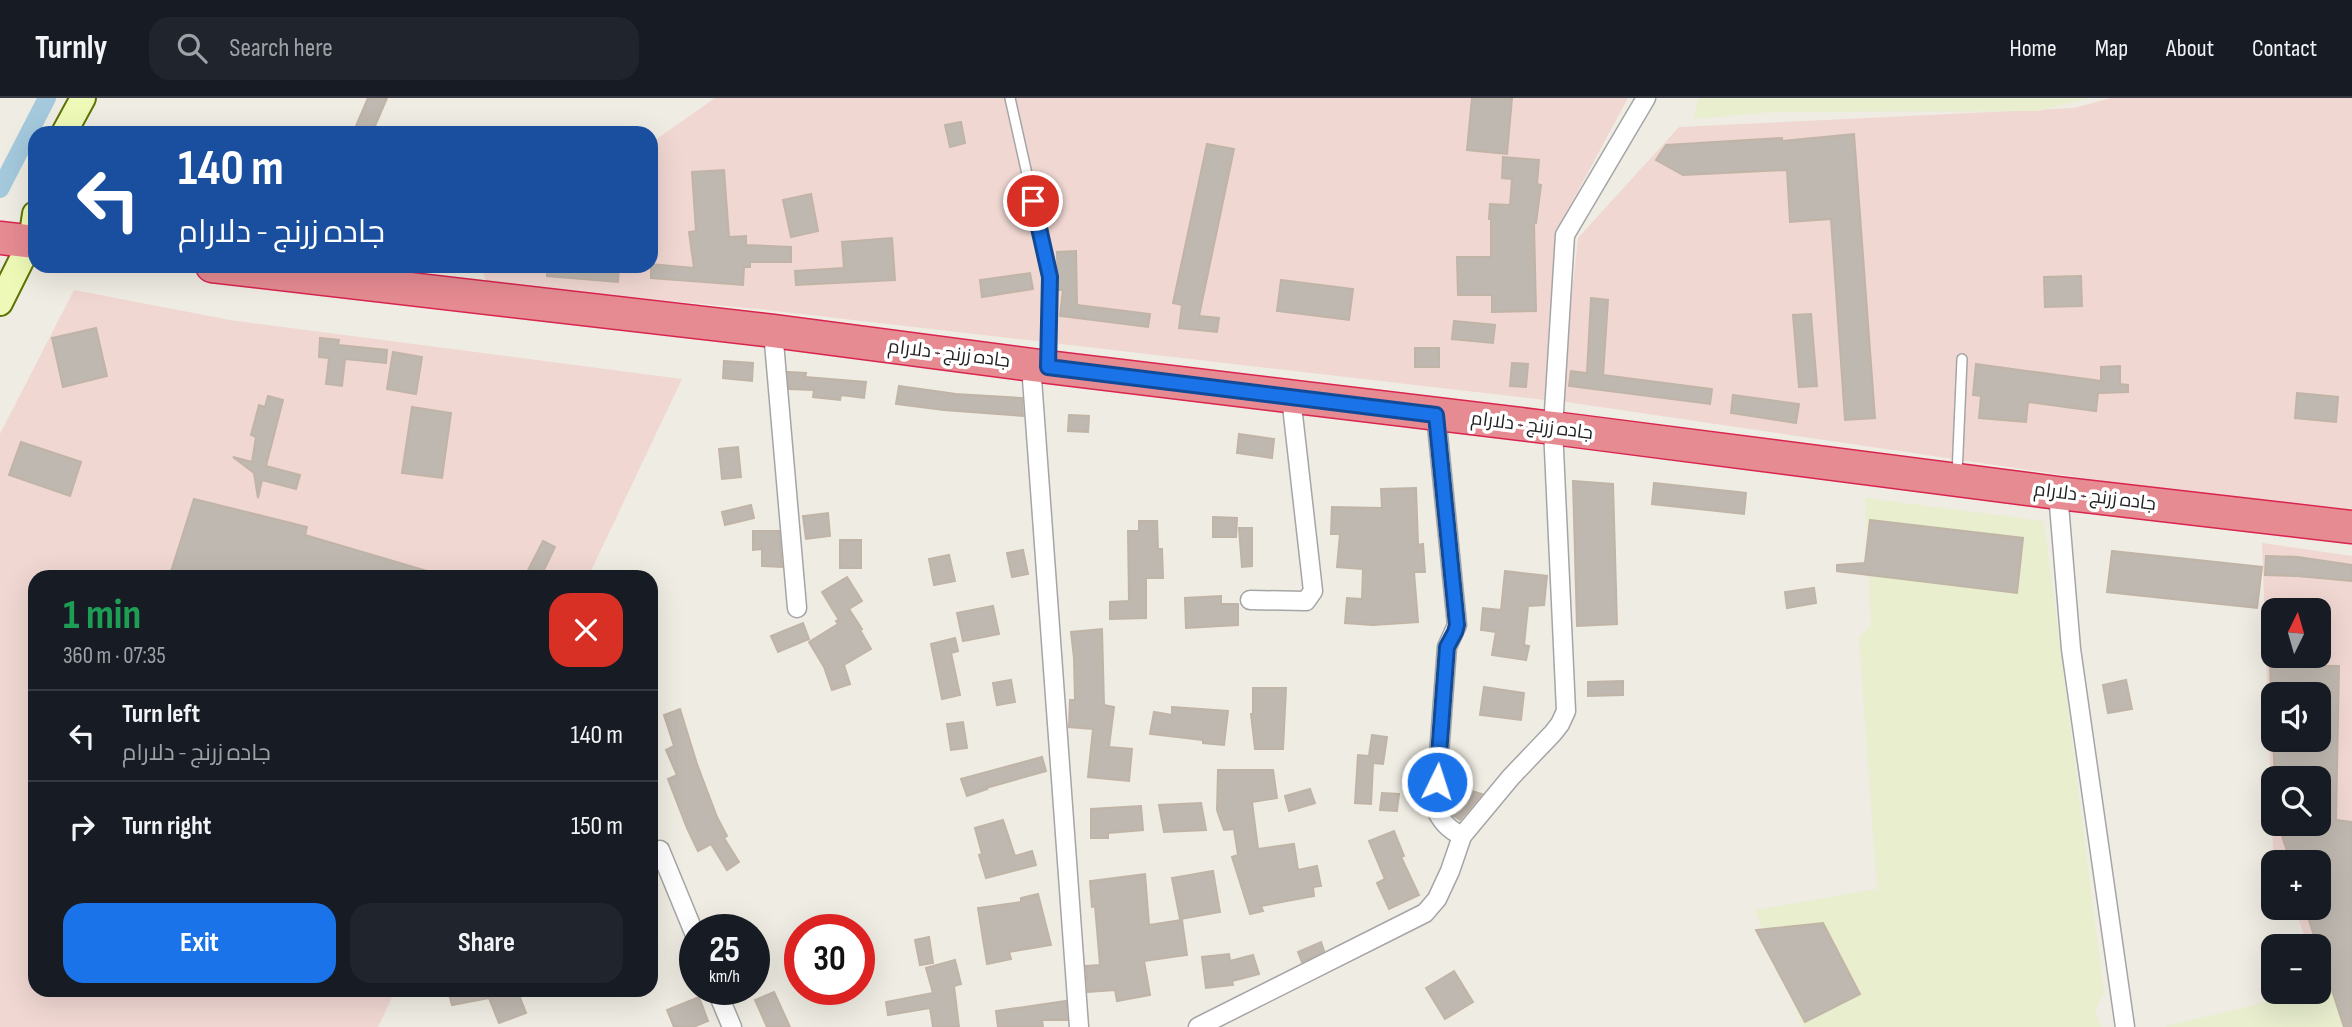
<!DOCTYPE html>
<html lang="en">
<head>
<meta charset="utf-8">
<style>
	body { margin:0; font-family:"Sofia Sans Condensed",Cairo,sans-serif; background:#20242c; color:#f1f3f6; height:100vh; display:flex; flex-direction:column; font-size:26px; white-space:nowrap }
	* { box-sizing:border-box; margin:0 }
	p { font-size:23px; color:#9ea1a6 }
	.icon { flex:none; width:38px; height:38px; fill:none; stroke:currentColor; stroke-width:2; stroke-linecap:round; stroke-linejoin:round }
	.map { position:relative; flex:1; overflow:hidden }
	.details { position:absolute; left:28px; top:472px; width:630px; height:427px; display:flex; flex-direction:column; background:#171b24; border-radius:21px; box-shadow:0 7px 28px #0002 }
	.details>* { flex:none }
	.guide { position:absolute; left:28px; top:28px; width:630px; height:147px; border-radius:21px; box-shadow:0 7px 28px #0002; background:#1a4fa0; color:#fff; overflow:hidden }
	.needle { width:46px; rotate:5deg }
	.buttons { position:absolute; left:2261px; top:500px; display:grid; gap:14px }
	.buttons a { display:grid; place-items:center; width:70px; height:70px; border-radius:14px; background:#171b24; box-shadow:0 7px 28px #0002; font-size:35px }
	.speed { position:absolute; left:679px; top:816px; display:flex; gap:14px; font-size:35px; font-weight:700; text-align:center }
	.speed>* { display:grid; place-content:center; width:91px; height:91px; border-radius:50%; background:#171b24; box-shadow:0 7px 28px #0002; line-height:1 }
	.speed small { font-size:18px; font-weight:400 }
	.speed .limit { border:10px solid #d22; background:#fff; color:#111 }
	.pin { position:absolute; display:grid; place-items:center; width:60px; height:60px; color:#fff; margin:-30px; border:4px solid #fff; border-radius:50%; box-shadow:0 2px 7px #0007 }
	.me { position:absolute; width:77px; margin:-38px; rotate:4deg; stroke-linejoin:round; filter:drop-shadow(0 0 5px #0008) }
	.turn { display:flex; align-items:center; gap:24px; height:147px; padding:0 35px; font-size:32px }
	.turn .icon { width:91px; height:91px; stroke-width:2.5 }
	.turn b { display:block; font-size:49px; line-height:60px }
	.round { display:grid; place-items:center; flex:none; width:74px; height:74px; border-radius:21px; background:#20242c }
	.headline { display:flex; align-items:center; justify-content:space-between; height:119px; padding:0 35px }
	h1 { font-size:42px; font-weight:700; line-height:52px; color:#1e9e55 }
	.cta { display:flex; gap:14px; margin-top:auto; padding:14px 35px }
	.cta a { flex:1; height:80px; border-radius:21px; background:#1a73e8; color:#fff; font-size:28px; font-weight:700; line-height:80px; text-align:center }
	.cta a+a { background:#20242c; color:#f1f3f6 }
	ul { padding:0; list-style:none }
	li { display:flex; align-items:center; gap:21px; height:91px; padding:0 35px; border-top:2px solid #363941 }
	li div { flex:1 }
	li b { display:block; font-size:26px }
	li em { font-style:normal }
	header { display:flex; align-items:center; gap:42px; box-sizing:border-box; height:98px; padding:0 35px; background:#171b24; border-bottom:2px solid #363941 }
	header strong { font-size:33px }
	nav { display:flex; gap:38px; margin-inline-start:auto; font-size:24px }
	.search { width:490px; height:63px; background:#20242c; display:flex; align-items:center; gap:18px; box-sizing:border-box; padding:0 24px; border-radius:21px; color:#9ea1a6; font-size:26px }
	.map>svg:first-child { display:block }
	.commercial { fill:#f0d7d2; fill-rule:evenodd }
	.farmland { fill:#e8eece }
	.lines { fill:none; stroke-linecap:round; stroke-linejoin:round }
	.canal { stroke:#a4c9dd; stroke-width:18 }
	.building { fill:#bfb8b0; stroke:#c0b4a6; stroke-width:2 }
	.lane-casing { stroke:#a5a5a5; stroke-width:12 }
	.street-casing { stroke:#a5a5a5; stroke-width:21 }
	.secondary-casing { stroke:#5c7405; stroke-width:28 }
	.highway-casing { stroke:#d9244e; stroke-width:35 }
	.lane { stroke:#fff; stroke-width:9 }
	.street { stroke:#fff; stroke-width:18 }
	.secondary { stroke:#eff9b7; stroke-width:24 }
	.highway { stroke:#e68b92; stroke-width:32 }
	.route-casing { stroke:#114b97; stroke-width:18 }
	.route { stroke:#1a73e8; stroke-width:12 }
	.labels { text-anchor:middle; dominant-baseline:central; stroke-width:7; stroke-linejoin:round; paint-order:stroke }
	.street-label { font-size:19px; fill:#1e1e1e; stroke:#fff }
</style>
</head>
<body>
<header>
<strong>Turnly</strong>
<div class="search"><svg class="icon" aria-label="search" viewBox="0 0 24 24"><circle cx="10" cy="10" r="6"/><path d="M15 15l6 6"/></svg>Search here</div>
<nav><a>Home</a><a>Map</a><a>About</a><a>Contact</a></nav>
</header>
<div class="map">
<svg width="2352" height="929" viewBox="0 0 2352 929">
	<rect width="100%" height="100%" fill="#efece3"/>
	<g class="commercial">
		<polygon points="715,0 1628,0 1558,130 1545,302 758,211 486,186 482,168 651,168 651,45"/>
		<polygon points="2111,0 2352,0 2352,413 2130,387 1560,303 1578,140 1679,29 2074,10"/>
		<polygon points="74,192 230,222 682,281 588,479 35,480 35,892 395,893 378,929 0,929 0,336"/>
		<path d="M 2262,445 L 2352,458 L 2352,929 L 2338,929 L 2319,877 L 2319,849 L 2308,849 L 2295,810 L 2319,810 L 2319,765 L 2278,765 L 2273,752 ZM 2273,513 L 2319,513 L 2319,558 L 2273,558 ZM 2273,597 L 2319,597 L 2319,642 L 2273,642 ZM 2273,681 L 2319,681 L 2319,726 L 2273,726 Z"/>
	</g>
	<g class="farmland">
		<polygon points="1698,0 2089,0 2038,13 1772,14 1693,21"/>
		<polygon points="1865,400 2044,423 2104,895 2095,913 2101,929 1803,929 1755,812 1877,791 1859,540 1871,527"/>
		<polygon points="2331,888 2344,929 2163,929 2307,894 2319,894 2319,891"/>
	</g>
	<g class="lines">
		<polyline class="canal" points="0,91 47,0"/>
	</g>
	<g class="building">
		<polygon points="368,0 387,0 372,35 353,35"/>
		<polygon points="1472,0 1512,0 1507,56 1467,52"/>
		<polygon points="961,24 965,45 950,49 945,27"/>
		<polygon points="1854,36 1875,320 1845,322 1831,121 1790,124 1787,72 1683,77 1656,62 1666,47 1782,40 1782,43"/>
		<polygon points="1207,46 1234,51 1199,218 1219,220 1217,234 1179,230 1182,207 1173,205"/>
		<polygon points="1503,59 1539,62 1537,86 1541,87 1536,125 1534,125 1536,213 1492,214 1492,197 1458,197 1457,159 1491,159 1491,121 1489,121 1490,106 1510,107 1512,81 1502,80"/>
		<polygon points="724,72 729,139 746,138 746,147 791,149 791,164 750,164 750,169 744,169 743,187 651,180 651,166 694,170 689,134 696,133 692,74"/>
		<polygon points="811,96 818,133 791,139 783,102"/>
		<polygon points="892,140 895,182 796,187 795,173 844,170 842,144"/>
		<polygon points="1076,153 1077,207 1150,216 1148,229 1060,218 1063,192 1058,192 1057,154"/>
		<polygon points="547,168 619,168 618,184 547,178"/>
		<polygon points="1030,175 1033,191 982,199 980,182"/>
		<polygon points="2081,178 2082,208 2045,209 2044,179"/>
		<polygon points="1281,182 1353,191 1349,222 1277,213"/>
		<polygon points="1591,200 1608,202 1603,277 1712,291 1710,306 1569,288 1571,273 1587,275"/>
		<polygon points="1811,216 1817,288 1799,289 1793,217"/>
		<polygon points="1454,223 1495,227 1493,245 1452,241"/>
		<polygon points="96,230 107,278 63,289 52,240"/>
		<polygon points="320,240 339,242 338,247 387,252 386,265 345,261 342,288 326,286 329,260 319,259"/>
		<rect x="1415" y="250" width="24" height="19"/>
		<polygon points="393,254 422,259 416,296 387,291"/>
		<polygon points="724,263 753,265 752,283 723,280"/>
		<polygon points="1512,265 1528,266 1526,289 1510,288"/>
		<polygon points="1976,266 2101,283 2101,269 2120,268 2120,286 2128,287 2128,294 2098,295 2096,313 2028,304 2026,324 1979,320 1981,298 1973,297"/>
		<polygon points="788,274 806,275 805,279 866,284 864,300 841,297 840,302 813,299 814,292 789,291"/>
		<polygon points="899,288 956,296 1022,300 1023,318 944,312 896,306"/>
		<polygon points="2297,295 2338,299 2336,324 2295,320"/>
		<polygon points="1733,297 1799,306 1796,325 1731,315"/>
		<polygon points="268,298 283,302 266,368 300,377 296,391 262,382 258,400 254,375 233,359 252,364 256,339 251,337 259,307 265,309"/>
		<polygon points="412,309 451,315 442,380 402,375"/>
		<polygon points="1069,317 1089,318 1088,334 1068,333"/>
		<polygon points="1239,336 1274,341 1272,360 1237,355"/>
		<polygon points="21,344 81,364 70,398 9,377"/>
		<polygon points="738,349 741,379 722,381 719,351"/>
		<polygon points="1573,383 1613,386 1617,526 1577,528"/>
		<polygon points="1654,385 1746,395 1744,416 1652,406"/>
		<polygon points="1416,390 1418,447 1423,446 1425,474 1414,474 1418,524 1373,527 1345,525 1347,500 1362,501 1363,471 1337,469 1340,436 1331,436 1332,409 1382,410 1381,391"/>
		<polygon points="194,401 307,429 305,437 437,476 436,480 318,480 295,473 293,480 169,480"/>
		<polygon points="751,407 754,420 725,427 722,414"/>
		<polygon points="828,415 830,438 806,441 803,418"/>
		<polygon points="1213,419 1237,420 1236,439 1213,439"/>
		<polygon points="1870,422 2023,440 2017,495 1837,473 1837,467 1865,465"/>
		<polygon points="1139,423 1157,423 1158,451 1162,451 1163,480 1146,480 1146,520 1110,521 1110,504 1129,503 1128,433 1139,433"/>
		<polygon points="1239,430 1252,430 1252,468 1242,469"/>
		<polygon points="753,433 779,433 782,469 762,468 762,451 753,452"/>
		<rect x="840" y="442" width="21" height="28"/>
		<polygon points="543,443 555,449 540,480 524,480"/>
		<polygon points="1023,452 1028,476 1012,479 1007,455"/>
		<polygon points="2112,453 2262,469 2257,510 2107,494"/>
		<polygon points="949,457 955,483 934,487 929,461"/>
		<polygon points="2266,458 2298,459 2352,467 2352,483 2297,478 2265,477"/>
		<polygon points="1505,473 1547,478 1544,507 1528,508 1524,547 1529,548 1526,562 1492,557 1496,534 1481,532 1483,510 1501,512"/>
		<polygon points="847,479 862,503 849,511 862,531 860,532 871,551 844,567 850,586 832,592 824,569 809,544 838,526 836,523 839,522 822,494"/>
		<polygon points="1814,490 1816,505 1787,510 1785,494"/>
		<polygon points="1221,498 1221,506 1238,506 1238,527 1186,530 1185,500"/>
		<polygon points="993,508 999,536 963,543 957,515"/>
		<polygon points="803,525 809,541 778,554 771,538"/>
		<polygon points="1102,531 1104,607 1114,609 1109,649 1132,651 1129,683 1088,679 1093,631 1069,629 1070,602 1075,602 1074,560 1071,534"/>
		<polygon points="955,540 958,553 951,555 960,597 942,601 931,546"/>
		<polygon points="2270,567 2339,568 2336,722 2352,724 2352,929 2344,929 2305,810 2319,810 2319,765 2291,765 2278,726 2319,726 2319,681 2275,681 2273,642 2319,642 2319,597 2271,597"/>
		<polygon points="1011,582 1015,604 997,607 993,585"/>
		<polygon points="2126,582 2132,611 2108,615 2103,587"/>
		<polygon points="1623,583 1623,597 1588,598 1588,584"/>
		<polygon points="1484,589 1524,595 1521,622 1480,617"/>
		<polygon points="1253,590 1286,590 1283,651 1255,651 1251,616 1253,616"/>
		<polygon points="1172,609 1228,613 1224,647 1203,645 1203,642 1150,636 1154,614 1172,617"/>
		<polygon points="680,611 697,666 717,719 727,738 724,740 739,764 727,772 711,746 698,753 687,730 668,681 677,677 666,652 674,648 664,617"/>
		<polygon points="963,624 967,650 951,652 947,626"/>
		<polygon points="1372,637 1387,639 1383,666 1373,665 1371,706 1355,705 1358,657 1369,658"/>
		<polygon points="1042,659 1046,673 986,690 987,691 967,698 961,681"/>
		<polygon points="1218,672 1273,672 1277,700 1252,704 1258,751 1294,746 1298,772 1317,768 1321,788 1313,789 1314,798 1261,808 1263,813 1250,816 1232,759 1238,757 1234,731 1224,732 1217,712"/>
		<polygon points="1448,686 1482,696 1460,722 1454,718 1448,710"/>
		<polygon points="1310,691 1315,705 1289,713 1285,698"/>
		<polygon points="1382,695 1399,696 1397,713 1380,712"/>
		<polygon points="1201,705 1206,732 1164,734 1159,707"/>
		<polygon points="1141,708 1143,732 1108,735 1108,740 1091,740 1091,711"/>
		<polygon points="1003,722 1015,758 1032,753 1036,767 986,780 979,757 982,756 975,730"/>
		<polygon points="1394,733 1404,758 1401,759 1419,797 1389,811 1377,785 1385,781 1369,743"/>
		<polygon points="1213,773 1220,814 1180,821 1172,780"/>
		<polygon points="1145,776 1149,827 1182,822 1187,857 1144,863 1150,897 1117,903 1115,892 1088,894 1086,868 1100,867 1095,808 1092,809 1090,783"/>
		<polygon points="1038,796 1051,847 1009,854 1011,861 987,866 978,810 1021,804 1021,800"/>
		<polygon points="1823,825 1860,896 1805,924 1756,832"/>
		<polygon points="929,839 933,865 920,867 915,842"/>
		<polygon points="1321,844 1324,853 1302,864 1298,854"/>
		<polygon points="1229,856 1230,863 1253,857 1259,876 1232,883 1233,887 1206,890 1202,859"/>
		<polygon points="955,862 961,886 954,888 959,929 933,929 930,910 888,917 886,904 933,895 926,870"/>
		<polygon points="1454,873 1473,904 1445,921 1426,890"/>
		<polygon points="448,892 517,892 526,915 499,925 489,900 452,907"/>
		<polygon points="774,894 790,929 767,929 755,902"/>
		<polygon points="699,899 708,923 693,929 674,929 667,912"/>
		<polygon points="1066,903 1067,922 1042,922 1043,929 998,929 996,913"/>
	</g>
	<g class="lines">
		<defs>
			<g id="lane">
				<polyline points="1010,0 1050,179 1048,264"/>
				<polyline points="1957,377 1962,261"/>
			</g>
			<g id="street">
				<polyline points="773,233 797,510"/>
				<polyline points="1031,267 1079,929"/>
				<path d="M 1436,317 L 1457,527 L 1447,549 L 1435,710 C 1442,724 1448,731 1462,738"/>
				<polyline points="2058,395 2071,551 2125,929"/>
				<polyline points="1250,502 1306,503 1313,493 1291,299"/>
				<polyline points="660,752 695,837"/>
				<polyline points="716,891 732,929"/>
				<polyline points="1198,929 1425,815 1437,801 1450,773 1462,738 1511,679 1553,635 1560,626 1566,613 1553,330 1565,137 1646,0"/>
			</g>
			<g id="secondary">
				<polyline points="64,35 83,0"/>
				<polyline points="0,205 31,143 35,116"/>
			</g>
			<g id="highway">
				<polyline points="0,140 35,144"/>
				<polyline points="212,168 773,233 1048,269 1553,330 2058,395 2352,429"/>
			</g>
		</defs>
		<use href="#lane" class="lane-casing"/>
		<use href="#street" class="street-casing"/>
		<use href="#secondary" class="secondary-casing"/>
		<use href="#highway" class="highway-casing"/>
		<use href="#lane" class="lane"/>
		<use href="#street" class="street"/>
		<use href="#secondary" class="secondary"/>
		<use href="#highway" class="highway"/>
	</g>
	<g class="lines">
		<defs>
			<polyline id="route" points="1033,103 1050,179 1048,269 1436,317 1457,527 1455,534 1447,549 1437,684"/>
		</defs>
		<use href="#route" class="route-casing"/>
		<use href="#route" class="route"/>
	</g>
	<g class="labels">
		<g class="street-label">
			<text transform="translate(949 256) rotate(7)">جاده زرنج - دلارام</text>
			<text transform="translate(1532 328) rotate(7)">جاده زرنج - دلارام</text>
			<text transform="translate(2095 399) rotate(7)">جاده زرنج - دلارام</text>
		</g>
	</g>
</svg>
<div class="buttons">
<a><svg class="needle" viewBox="-14 -14 28 28"><path d="M0-13l5 13h-10z" fill="#e53935"/><path d="M0 13l5-13h-10z" fill="#9ea1a6"/></svg></a>
<a><svg class="icon" aria-label="sound" viewBox="0 0 24 24"><path d="M4 9h4l5-4v14l-5-4H4zM17 9q2 3 0 6"/></svg></a>
<a><svg class="icon" aria-label="search" viewBox="0 0 24 24"><circle cx="10" cy="10" r="6"/><path d="M15 15l6 6"/></svg></a>
<a>+</a>
<a>−</a>
</div>
<div class="speed"><div>25<small>km/h</small></div><div class="limit">30</div></div>
<div class="pin" style="left:1033px;top:103px;background:#d93025"><svg class="icon" aria-label="arrive" viewBox="0 0 24 24"><path d="M6 21V4h12l-3 4 3 4H6"/></svg></div>
<svg class="me" style="left:1437px;top:684px" viewBox="-20 -20 40 40"><circle r="17" fill="#1a73e8" stroke="#fff" stroke-width="3"/><path d="M0-11L8 9 0 5-8 9z" fill="#fff"/></svg>
<div class="guide">
<div class="turn"><svg class="icon" aria-label="left" viewBox="0 0 24 24"><path d="M17 20v-9H6M10 6l-5 5 5 5"/></svg><div><b>140 m</b>جاده زرنج - دلارام</div></div>
</div>
<section class="details">
<div class="headline"><div><h1>1 min</h1><p>360 m · 07:35</p></div><a class="round" style="background:#d93025;color:#fff"><svg class="icon" aria-label="close" viewBox="0 0 24 24"><path d="M6 6l12 12M18 6L6 18"/></svg></a></div>
<ul>
<li><svg class="icon" aria-label="left" viewBox="0 0 24 24"><path d="M17 20v-9H6M10 6l-5 5 5 5"/></svg><div><b>Turn left</b><p>جاده زرنج - دلارام</p></div><em>140 m</em></li>
<li><svg class="icon" aria-label="right" viewBox="0 0 24 24"><path d="M7 20v-9h11M14 6l5 5-5 5"/></svg><div><b>Turn right</b></div><em>150 m</em></li>
</ul>
<div class="cta"><a>Exit</a><a>Share</a></div>
</section>
</div>
</body>
</html>
